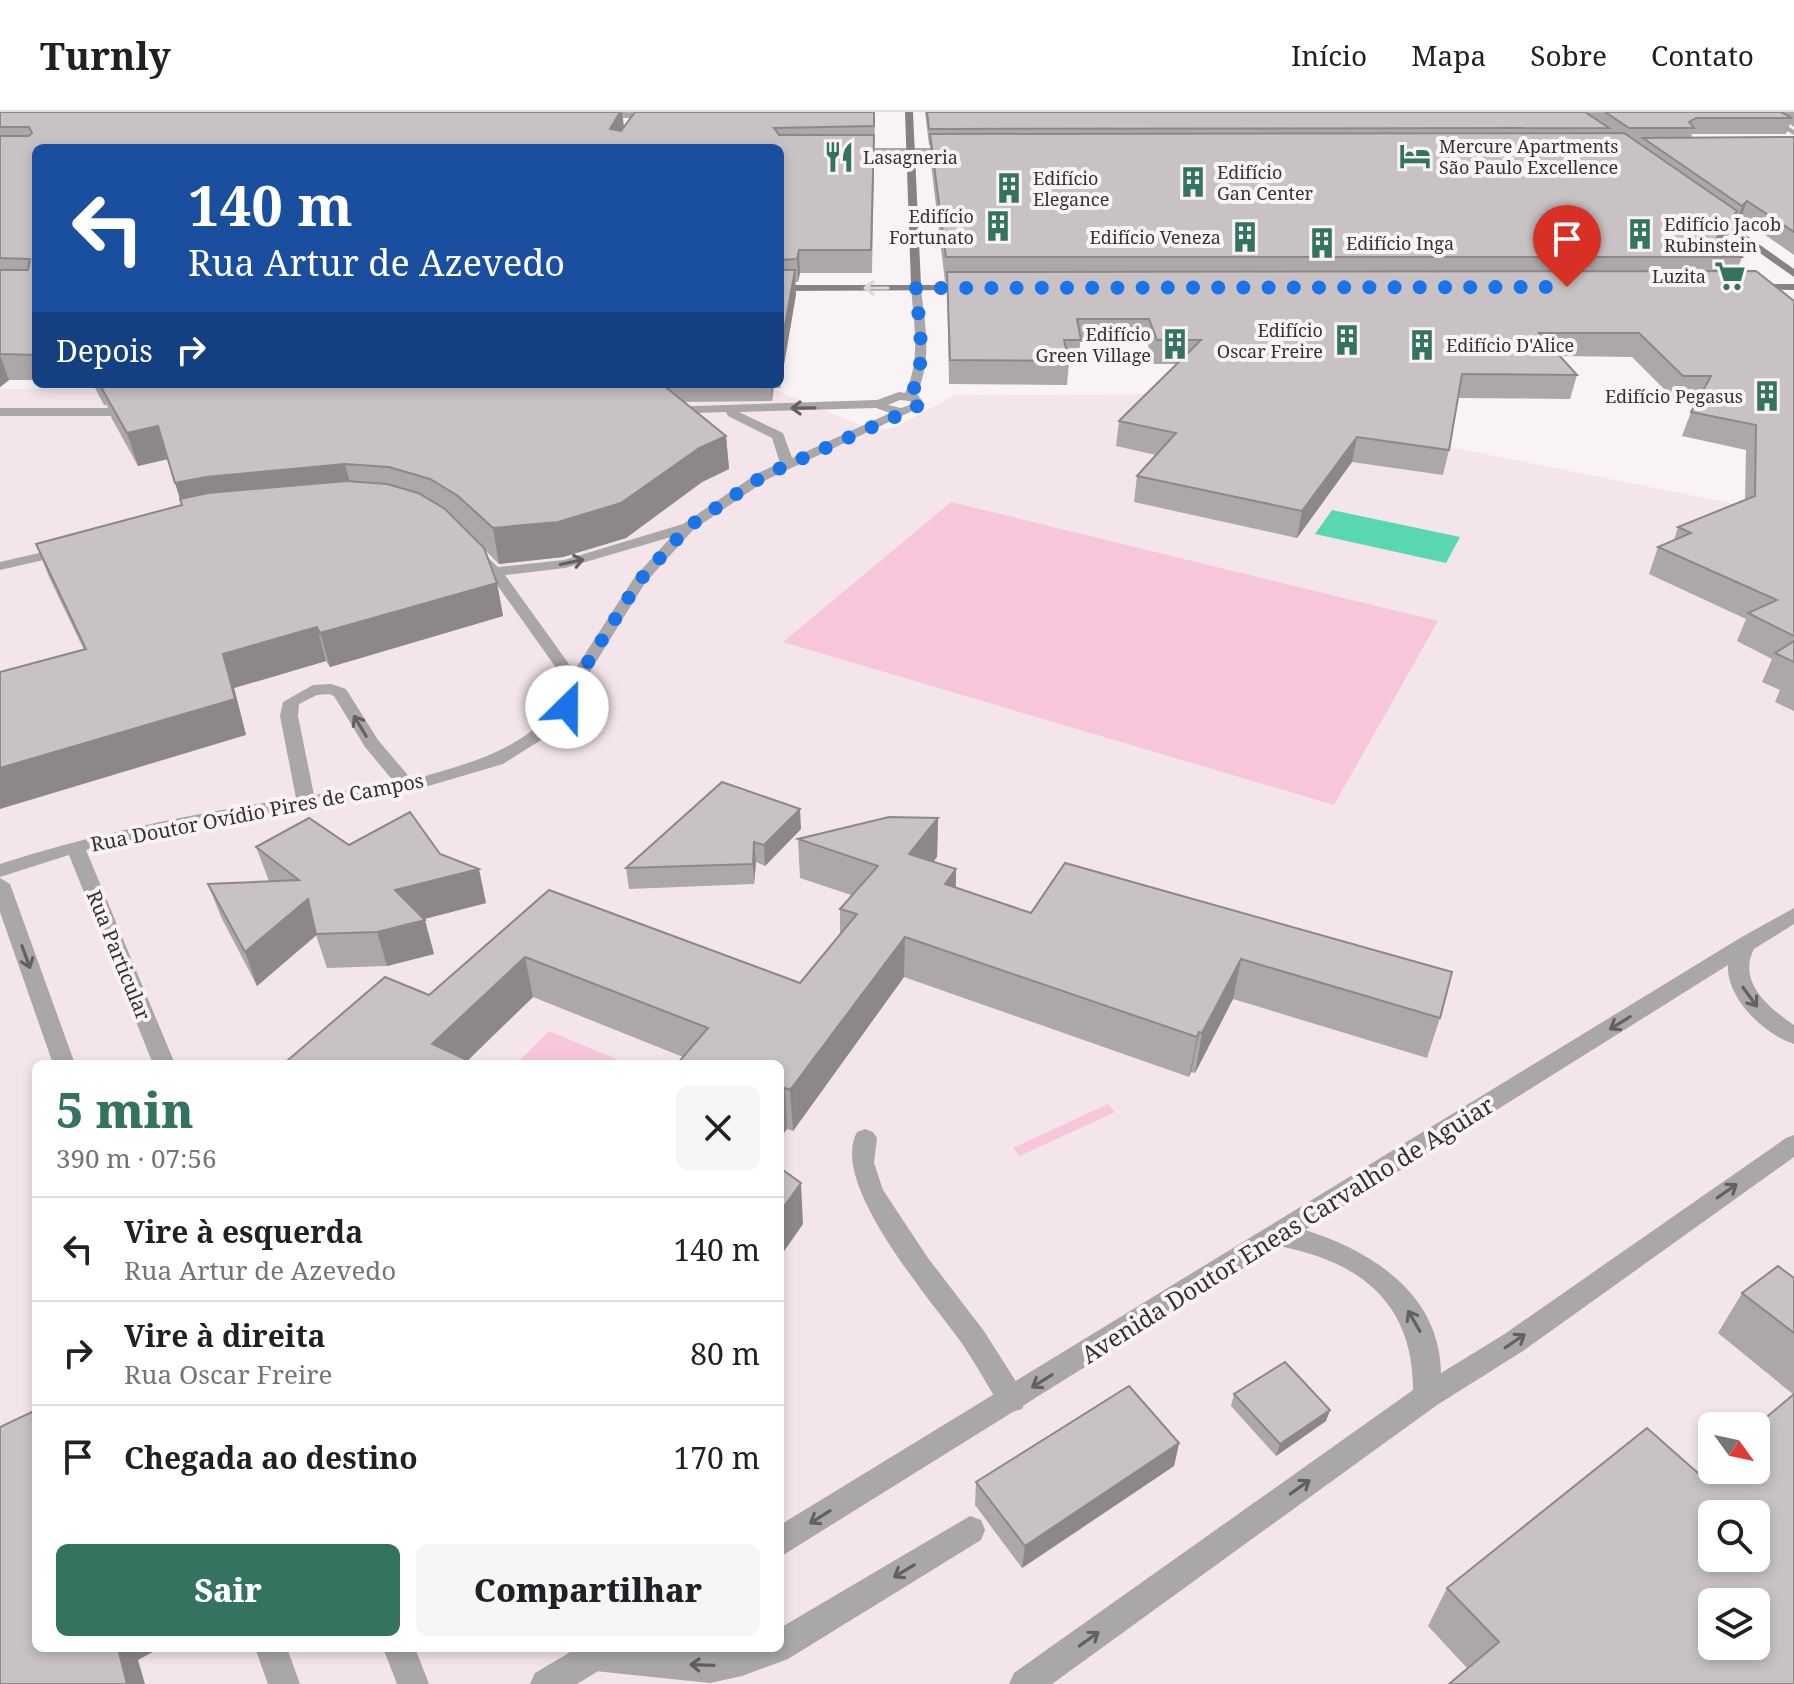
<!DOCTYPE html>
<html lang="pt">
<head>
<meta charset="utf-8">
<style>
	body { margin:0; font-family:"Noto Serif",serif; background:#f6f6f6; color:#202124; height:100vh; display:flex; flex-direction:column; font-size:30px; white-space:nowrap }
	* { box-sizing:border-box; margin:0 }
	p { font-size:26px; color:#757577 }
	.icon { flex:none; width:44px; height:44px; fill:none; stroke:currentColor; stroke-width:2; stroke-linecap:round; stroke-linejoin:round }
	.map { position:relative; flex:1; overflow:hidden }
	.side { position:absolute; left:32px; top:948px; width:752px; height:592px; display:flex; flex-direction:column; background:#fff; border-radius:12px; box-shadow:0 4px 12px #0003 }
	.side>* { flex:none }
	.banner { position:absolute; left:32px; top:32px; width:752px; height:244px; border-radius:12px; box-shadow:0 4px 12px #0003; background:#1a4fa0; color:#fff; overflow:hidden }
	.needle { width:52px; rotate:123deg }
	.buttons { position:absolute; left:1698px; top:1300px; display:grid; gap:16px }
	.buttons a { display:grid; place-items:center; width:72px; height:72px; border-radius:12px; background:#fff; box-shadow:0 4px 12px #0003; font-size:40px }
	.pin { position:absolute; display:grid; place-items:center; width:68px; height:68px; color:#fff; margin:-82px -34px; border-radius:50% 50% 50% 0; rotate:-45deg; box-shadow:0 0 8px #0007 }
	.pin .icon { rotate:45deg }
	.me { position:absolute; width:88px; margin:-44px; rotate:23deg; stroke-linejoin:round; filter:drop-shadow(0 0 6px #0008) }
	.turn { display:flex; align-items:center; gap:28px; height:168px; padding:0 24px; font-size:36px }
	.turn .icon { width:104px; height:104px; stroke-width:2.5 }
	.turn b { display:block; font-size:56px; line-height:68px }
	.then { display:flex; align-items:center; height:76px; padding:0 24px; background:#0003; gap:16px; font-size:30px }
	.round { display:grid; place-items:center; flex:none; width:84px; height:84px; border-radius:12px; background:#f6f6f6 }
	.summary { display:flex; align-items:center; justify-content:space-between; height:136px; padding:0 24px }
	h1 { font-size:48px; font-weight:800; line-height:60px; color:#347360 }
	.button { display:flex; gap:16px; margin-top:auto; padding:16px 24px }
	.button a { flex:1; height:92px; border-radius:12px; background:#347360; color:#fff; font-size:32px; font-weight:800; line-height:92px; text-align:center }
	.button a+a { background:#f6f6f6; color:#202124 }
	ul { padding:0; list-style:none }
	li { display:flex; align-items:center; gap:24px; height:104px; padding:0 24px; border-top:2px solid #e0e0e0 }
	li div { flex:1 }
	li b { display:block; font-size:30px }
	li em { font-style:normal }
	header { display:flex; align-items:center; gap:48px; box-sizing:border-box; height:112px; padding:0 40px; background:#fff; border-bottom:2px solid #e0e0e0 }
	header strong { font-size:38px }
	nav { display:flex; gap:44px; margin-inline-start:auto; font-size:28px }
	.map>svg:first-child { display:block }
	.built { fill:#f4e5eb; fill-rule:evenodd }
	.green { fill:#f8c6db }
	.water { fill:#59d7b3 }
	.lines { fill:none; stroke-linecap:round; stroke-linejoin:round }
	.lane { fill:#aaa7a8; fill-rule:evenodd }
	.street { fill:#aaa7a8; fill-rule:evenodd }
	.secondary { fill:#868284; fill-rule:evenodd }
	.wall { fill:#aca7a9; fill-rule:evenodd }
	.shaded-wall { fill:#8c8889 }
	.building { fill:#c8c2c4; stroke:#8c8889; stroke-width:2; fill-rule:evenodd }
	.oneway { stroke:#dcd7d9 }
	.oneway2 { stroke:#636061 }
	.route { stroke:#1a73e8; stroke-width:14; stroke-dasharray:0 25.2 }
	.labels { text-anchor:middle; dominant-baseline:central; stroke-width:8; stroke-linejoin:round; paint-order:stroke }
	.far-poi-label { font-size:18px; fill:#333132; stroke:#f9f3f5; text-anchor:start }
	.street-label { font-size:20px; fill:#333132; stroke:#f9f3f5 }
	.near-street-label { font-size:24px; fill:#333132; stroke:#f9f3f5 }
</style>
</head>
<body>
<header>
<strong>Turnly</strong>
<nav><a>Início</a><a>Mapa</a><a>Sobre</a><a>Contato</a></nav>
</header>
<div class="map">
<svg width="1794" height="1572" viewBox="0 0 1794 1572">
	<rect width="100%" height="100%" fill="#f9f3f5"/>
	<path class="built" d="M 0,277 L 773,277 L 868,316 L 880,318 L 896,315 L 955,283 L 1186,282 L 1794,404 L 1794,1572 L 0,1572 ZM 36,952 L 780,952 L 780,1536 L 36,1536 ZM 1712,1314 L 1756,1314 L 1756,1358 L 1712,1358 ZM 1712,1402 L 1756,1402 L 1756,1446 L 1712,1446 ZM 1712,1490 L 1756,1490 L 1756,1534 L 1712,1534 Z"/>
	<g class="green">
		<polygon points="951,390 1438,509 1334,693 783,530"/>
		<polygon points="549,919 628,952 516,952"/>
		<polygon points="1108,992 1115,1000 1020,1044 1013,1036"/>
	</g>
	<polygon class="water" points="1332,398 1460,425 1446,451 1315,422"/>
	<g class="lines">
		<g class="lane">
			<polygon points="1754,0 1764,0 1794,18 1794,23"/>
			<path d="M 899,280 L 918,283 L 925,293 L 768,367 L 693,418 L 645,471 L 583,571 L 573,599 L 541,628 L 503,652 L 408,680 L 224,708 L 86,738 L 175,952 L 153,952 L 69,743 L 0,765 L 0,752 C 96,721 195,701 296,686 L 280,604 L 283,590 L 313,573 L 331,572 L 346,577 L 378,628 L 412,668 C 469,651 545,634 567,571 L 490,463 L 467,441 L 467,435 L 477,435 L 498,455 L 564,448 L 683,412 L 758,361 L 780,351 L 772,326 L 728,304 L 726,300 L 668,302 L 662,298 L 664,295 L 877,288 ZM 900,288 L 910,289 L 912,292 L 901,296 L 888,293 ZM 876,296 L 890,301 L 792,346 L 783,321 L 739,300 ZM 671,425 L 634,466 L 574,559 L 505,463 L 565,456 ZM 329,582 L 334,584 L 365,635 L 395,671 L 314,683 L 298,604 L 299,592 L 317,583 Z"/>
			<polygon points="0,296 136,296 142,300 136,304 0,304"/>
			<polygon points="65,435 70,436 70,442 0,458 0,450"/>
			<polygon points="0,766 10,772 75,952 53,952 0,800"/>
			<path d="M 865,1017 L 873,1020 L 877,1026 L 874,1051 L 883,1078 L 928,1146 L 984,1219 L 1022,1279 L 1026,1288 L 1022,1297 L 1012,1300 L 1002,1297 C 989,1276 977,1254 963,1233 C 933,1190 828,1072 857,1020 Z"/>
			<polygon points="970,1404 981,1408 985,1418 981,1428 788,1547 742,1564 710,1571 595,1559 584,1554 579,1543 582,1536 710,1539 780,1536 780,1516"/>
			<polygon points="255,1536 287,1536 300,1572 268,1572"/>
			<polygon points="383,1536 415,1536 429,1572 397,1572"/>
		</g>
		<g class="street">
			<polygon points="848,36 956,36 960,38 956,40 845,40"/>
			<path d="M 916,173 L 921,176 C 925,214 934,253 913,288 L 909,289 L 903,285 C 922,251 914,213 911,176 Z"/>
			<path d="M 1794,796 L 1794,812 L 1754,837 C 1737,870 1769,896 1794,913 L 1794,932 C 1765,923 1726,886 1728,853 L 1305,1118 C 1372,1139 1440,1182 1441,1261 L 1503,1223 L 1786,1026 L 1794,1023 L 1794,1045 L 1523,1239 L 1437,1293 L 1052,1572 L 1009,1572 L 1014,1561 L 1413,1278 C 1413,1191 1361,1150 1279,1134 L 780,1445 L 780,1413 L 1740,826 Z"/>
			<polygon points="577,1536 623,1536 618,1547 577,1572 530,1572 535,1561"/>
		</g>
		<g class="secondary">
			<polygon points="905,0 913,0 921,173 974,173 978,174 978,178 780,179 780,173 911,173"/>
			<polygon points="1706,99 1712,99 1794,157 1794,165 1706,103"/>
			<polygon points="1750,172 1794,172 1794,178 1746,177 1746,173"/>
		</g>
	</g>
	<g class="wall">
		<path d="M 0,0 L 875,0 L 872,161 L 800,161 L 798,170 L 795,170 L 796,182 L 780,276 L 774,276 L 772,289 L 683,290 L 726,324 L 729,357 L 702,370 L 626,426 L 563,445 L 499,452 L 485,438 L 497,471 L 503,504 L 330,555 L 326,549 L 234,576 L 246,623 L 84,538 L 49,465 L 36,432 L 182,393 L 168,347 L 138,354 L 112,307 L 107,293 L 104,293 L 93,272 L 780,272 L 780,36 L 36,36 L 36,268 L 9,268 L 0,275 ZM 623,6 L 630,6 L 624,16 Z"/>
		<polygon points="925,0 1794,0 1794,15 1790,12 1786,22 1692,22 1691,26 1794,25 1794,143 1741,106 1736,112 1733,110 1729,122 1723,130 1742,145 1737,159 1794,189 1794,599 1775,590 1780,578 1762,570 1772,547 1737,529 1746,507 1649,462 1658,435 1674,428 1678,415 1745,388 1746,338 1682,324 1691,300 1698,288 1675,288 1632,245 1560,244 1577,263 1570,287 1458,286 1449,338 1443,363 1352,350 1297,426 1134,390 1137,364 1156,343 1116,334 1119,309 1178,252 1154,252 1147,230 1080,230 1079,251 1069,251 1067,273 949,272 947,170 945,170 930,43 930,33 929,33"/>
		<polygon points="938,706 937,745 933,750 956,757 956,776 1031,801 1065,751 1440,906 1427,946 1233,887 1195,961 1191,960 1189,965 904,865 793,1019 787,1017 683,945 533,885 468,948 476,952 290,952 288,948 429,883 549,778 800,871 840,822 840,797 851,783 800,766 798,727"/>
		<polygon points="801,717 765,754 756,750 754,772 629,777 626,756"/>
		<polygon points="349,733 440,742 486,791 424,807 434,842 387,854 327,856 316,823 257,874 221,805 208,772 269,769 256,735"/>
		<polygon points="1794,1166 1794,1572 1467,1556 1428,1514 1447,1476 1699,1362 1794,1283 1718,1221 1742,1181"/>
		<polygon points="1234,1282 1330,1298 1326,1309 1276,1344 1231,1294"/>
		<polygon points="1179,1331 1174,1354 1022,1456 975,1393 976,1370"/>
	</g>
	<g class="shaded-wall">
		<polygon points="620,0 622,0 624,16 612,36 610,17"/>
		<polygon points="1747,89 1741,106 1736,112 1742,94"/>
		<polygon points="1737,99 1729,122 1712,145 1717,125"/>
		<polygon points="799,138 800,161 798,170 797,147"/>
		<polygon points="795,158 796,182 780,276 780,241"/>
		<polygon points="0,243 9,268 0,275"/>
		<polygon points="771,272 773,272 772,289"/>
		<polygon points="158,314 168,347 138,354 127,321"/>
		<polygon points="726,324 729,357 702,370 626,426 563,445 499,452 493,416 699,336"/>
		<polygon points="1357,325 1352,350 1297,426 1302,399"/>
		<polygon points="345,352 354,386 186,406 175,371 206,365"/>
		<polygon points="497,471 503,504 330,555 320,521"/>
		<polygon points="317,515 326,549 234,576 246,623 0,697 0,656 223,542"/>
		<polygon points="800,697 801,717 765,754 764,733"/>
		<polygon points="938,706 937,745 908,781 909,742"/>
		<polygon points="754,730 756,750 754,772 753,752"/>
		<polygon points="479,757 486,791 405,812 395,778"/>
		<polygon points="956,757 955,797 945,772"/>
		<polygon points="308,787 319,821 257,874 245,840"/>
		<polygon points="425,808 434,842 387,854 377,820"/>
		<polygon points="905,825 904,865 793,1019 790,978"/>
		<polygon points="525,845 533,885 464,952 432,932"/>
		<polygon points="1241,847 1233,887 1195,961 1202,921"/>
		<polygon points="1199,920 1191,960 1189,965 1197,925"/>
		<polygon points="785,976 787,1017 780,1026 780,982"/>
		<polygon points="801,1071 803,1112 780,1145 780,1100"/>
		<polygon points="1330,1298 1326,1309 1276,1344 1280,1332"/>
		<polygon points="1179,1331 1174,1354 1022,1456 1025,1434"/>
		<polygon points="118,1536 160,1536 138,1548 145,1572 127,1572"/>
	</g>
	<g class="building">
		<polygon points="0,0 620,0 610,17 621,19 635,0 874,0 874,14 774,16 779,23 874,23 871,138 799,138 797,147 780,148 780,36 36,36 36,243 0,242 0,158 28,158 30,147 0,146 0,24 29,24 32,21 29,15 0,15"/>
		<polygon points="927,0 1585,0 1609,16 929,17"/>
		<polygon points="1605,0 1781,0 1792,6 1696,6 1689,10 1694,16 1629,16"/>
		<polygon points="1624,21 1737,99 1717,125 1742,145 946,145 930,22"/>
		<polygon points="1794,25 1794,120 1747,89 1742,94 1643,26"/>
		<polygon points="780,158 795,158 780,241"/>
		<polygon points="1756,159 1794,189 1794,524 1748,501 1777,488 1658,435 1691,421 1678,415 1755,384 1756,313 1691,300 1711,264 1683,264 1639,221 1539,221 1577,263 1462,262 1449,338 1357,325 1302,399 1137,364 1176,321 1119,309 1201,228 1157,228 1149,207 1077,207 1081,228 1064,228 1069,249 950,248 947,160"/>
		<polygon points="663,273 726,324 699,336 621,391 558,410 493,416 458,384 430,367 389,355 345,352 206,365 175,371 158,314 127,321 101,275"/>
		<polygon points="346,369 387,372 418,381 445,397 484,436 497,471 320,521 317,515 223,542 235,587 0,656 0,560 86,537 36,432 182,393 180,387 208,381"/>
		<polygon points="1794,529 1794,550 1775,541"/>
		<polygon points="722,670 800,697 764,733 754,730 753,752 626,756"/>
		<polygon points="410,700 440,742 479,757 395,778 425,808 377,820 316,822 308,787 245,840 208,772 299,768 256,735 309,706 349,733"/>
		<polygon points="889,705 938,706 909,742 956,757 945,772 1031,801 1065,751 1452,860 1440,906 1241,847 1202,921 1199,920 1197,925 905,825 790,978 785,976 780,982 780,952 677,952 708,916 525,845 432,932 476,952 296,952 288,948 385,865 429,883 549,778 800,871 857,802 840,797 878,754 798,727"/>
		<polygon points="780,1056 801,1071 780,1100"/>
		<polygon points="1778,1154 1794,1166 1794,1221 1742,1181"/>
		<polygon points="1285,1250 1330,1298 1280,1332 1234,1282"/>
		<polygon points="1129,1274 1179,1331 1025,1434 976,1370"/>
		<path d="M 1794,1282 L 1794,1572 L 1449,1572 L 1499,1530 L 1447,1476 L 1647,1316 L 1699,1362 L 1712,1351 L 1712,1358 L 1756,1358 L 1756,1314 ZM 1712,1402 L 1756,1402 L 1756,1446 L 1712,1446 ZM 1712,1490 L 1756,1490 L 1756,1534 L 1712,1534 Z"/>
		<polygon points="36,1298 36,1536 118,1536 127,1572 0,1572 0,1315"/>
	</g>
	<defs><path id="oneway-shaft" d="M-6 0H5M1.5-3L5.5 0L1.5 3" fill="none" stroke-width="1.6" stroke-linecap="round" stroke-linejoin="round" transform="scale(2)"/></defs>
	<use class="oneway" href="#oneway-shaft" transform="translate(876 176) rotate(-180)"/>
	<g class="oneway2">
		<use href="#oneway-shaft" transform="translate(803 296) rotate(179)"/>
		<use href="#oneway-shaft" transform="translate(572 450) rotate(-12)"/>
		<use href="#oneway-shaft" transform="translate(360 614) rotate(-121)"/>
		<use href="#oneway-shaft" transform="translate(26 845) rotate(70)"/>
		<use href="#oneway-shaft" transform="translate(1750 885) rotate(54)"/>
		<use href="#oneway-shaft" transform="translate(1620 911) rotate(148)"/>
		<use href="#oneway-shaft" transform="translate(1727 1079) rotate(-35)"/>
		<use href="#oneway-shaft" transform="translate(1414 1209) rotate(-120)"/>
		<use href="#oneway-shaft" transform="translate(1515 1229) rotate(-34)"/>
		<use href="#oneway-shaft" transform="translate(1042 1269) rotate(148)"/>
		<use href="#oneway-shaft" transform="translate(1300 1375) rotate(-36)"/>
		<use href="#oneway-shaft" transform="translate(820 1405) rotate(148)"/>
		<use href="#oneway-shaft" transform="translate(904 1459) rotate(149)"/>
		<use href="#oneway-shaft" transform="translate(1089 1527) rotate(-36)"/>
		<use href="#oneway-shaft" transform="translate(702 1553) rotate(-178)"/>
	</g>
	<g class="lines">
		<path class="route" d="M 567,595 L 575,571 L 639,469 L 688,415 L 763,364 L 917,295 L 917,288 L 909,285 C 929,257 918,209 916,176 L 1567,175"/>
	</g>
	<defs>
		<symbol id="hotel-bare" viewBox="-9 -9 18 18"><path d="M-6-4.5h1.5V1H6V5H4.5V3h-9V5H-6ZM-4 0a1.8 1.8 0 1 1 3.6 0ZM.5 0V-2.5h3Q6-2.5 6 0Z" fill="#347360" stroke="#f9f3f5" stroke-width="2.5" paint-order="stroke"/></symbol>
		<symbol id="restaurant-bare" viewBox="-9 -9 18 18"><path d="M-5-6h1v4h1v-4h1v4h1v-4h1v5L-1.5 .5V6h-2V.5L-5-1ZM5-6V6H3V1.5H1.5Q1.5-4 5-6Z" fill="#347360" stroke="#f9f3f5" stroke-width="2.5" paint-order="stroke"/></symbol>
		<symbol id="building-bare" viewBox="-9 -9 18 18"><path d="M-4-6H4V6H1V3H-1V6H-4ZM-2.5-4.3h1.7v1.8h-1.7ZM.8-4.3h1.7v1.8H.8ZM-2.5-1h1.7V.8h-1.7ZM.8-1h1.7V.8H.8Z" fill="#347360" stroke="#f9f3f5" stroke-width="2.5" paint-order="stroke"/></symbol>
		<symbol id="supermarket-bare" viewBox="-9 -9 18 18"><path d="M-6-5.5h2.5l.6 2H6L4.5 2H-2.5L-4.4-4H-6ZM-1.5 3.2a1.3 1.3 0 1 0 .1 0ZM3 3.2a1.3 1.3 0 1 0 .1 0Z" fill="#347360" stroke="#f9f3f5" stroke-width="2.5" paint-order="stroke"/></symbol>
	</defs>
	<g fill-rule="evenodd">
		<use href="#hotel-bare" x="1393" y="22" width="44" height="44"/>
		<use href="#restaurant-bare" x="817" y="23" width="44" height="44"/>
		<use href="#building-bare" x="1171" y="48" width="44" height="44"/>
		<use href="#building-bare" x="987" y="54" width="44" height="44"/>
		<use href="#building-bare" x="976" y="92" width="44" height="44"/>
		<use href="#building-bare" x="1618" y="100" width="44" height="44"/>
		<use href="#building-bare" x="1223" y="103" width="44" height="44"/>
		<use href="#building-bare" x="1300" y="109" width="44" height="44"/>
		<use href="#supermarket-bare" x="1708" y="142" width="44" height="44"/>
		<use href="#building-bare" x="1325" y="206" width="44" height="44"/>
		<use href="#building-bare" x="1153" y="210" width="44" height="44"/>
		<use href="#building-bare" x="1400" y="211" width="44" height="44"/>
		<use href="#building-bare" x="1745" y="262" width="44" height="44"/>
	</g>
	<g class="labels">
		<g class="far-poi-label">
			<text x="1439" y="34">Mercure Apartments<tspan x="1439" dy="21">São Paulo Excellence</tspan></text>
			<text x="863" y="45">Lasagneria</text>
			<text x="1217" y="60">Edifício<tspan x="1217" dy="21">Gan Center</tspan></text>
			<text x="1033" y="66">Edifício<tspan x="1033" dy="21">Elegance</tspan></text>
			<text x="974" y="104" text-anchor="end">Edifício<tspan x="974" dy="21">Fortunato</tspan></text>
			<text x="1664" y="112">Edifício Jacob<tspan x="1664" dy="21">Rubinstein</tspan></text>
			<text x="1221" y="125" text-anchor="end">Edifício Veneza</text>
			<text x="1346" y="131">Edifício Inga</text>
			<text x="1706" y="164" text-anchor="end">Luzita</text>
			<text x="1323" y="218" text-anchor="end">Edifício<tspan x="1323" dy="21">Oscar Freire</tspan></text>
			<text x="1151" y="222" text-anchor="end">Edifício<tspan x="1151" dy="21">Green Village</tspan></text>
			<text x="1446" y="233">Edifício D'Alice</text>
			<text x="1743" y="284" text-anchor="end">Edifício Pegasus</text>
		</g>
		<g class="street-label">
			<text transform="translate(257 700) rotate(-11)">Rua Doutor Ovídio Pires de Campos</text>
			<text transform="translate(119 843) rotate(68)">Rua Particular</text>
		</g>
		<g class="near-street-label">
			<text transform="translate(1287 1117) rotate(-32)">Avenida Doutor Eneas Carvalho de Aguiar</text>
		</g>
	</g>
</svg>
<div class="buttons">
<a><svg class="needle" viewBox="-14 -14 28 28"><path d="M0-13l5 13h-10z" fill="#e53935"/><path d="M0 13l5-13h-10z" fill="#757577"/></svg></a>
<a><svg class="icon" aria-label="search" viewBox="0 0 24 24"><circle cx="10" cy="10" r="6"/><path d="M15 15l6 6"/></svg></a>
<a><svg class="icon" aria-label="layers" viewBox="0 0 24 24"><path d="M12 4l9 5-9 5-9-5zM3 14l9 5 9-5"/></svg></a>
</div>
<div class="pin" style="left:1567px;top:175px;background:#d93025"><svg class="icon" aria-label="arrive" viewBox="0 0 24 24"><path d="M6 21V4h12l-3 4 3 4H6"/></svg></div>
<svg class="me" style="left:567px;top:595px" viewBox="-20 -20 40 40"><circle r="19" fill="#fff"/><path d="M0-13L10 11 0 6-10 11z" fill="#1a73e8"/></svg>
<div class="banner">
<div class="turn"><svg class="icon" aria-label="left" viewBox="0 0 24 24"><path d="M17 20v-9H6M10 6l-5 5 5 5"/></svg><div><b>140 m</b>Rua Artur de Azevedo</div></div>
<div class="then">Depois<svg class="icon" aria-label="right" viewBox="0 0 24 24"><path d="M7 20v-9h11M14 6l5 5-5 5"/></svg></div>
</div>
<section class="side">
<div class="summary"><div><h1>5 min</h1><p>390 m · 07:56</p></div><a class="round"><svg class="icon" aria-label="close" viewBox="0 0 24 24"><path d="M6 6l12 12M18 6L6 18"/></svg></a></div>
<ul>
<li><svg class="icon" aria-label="left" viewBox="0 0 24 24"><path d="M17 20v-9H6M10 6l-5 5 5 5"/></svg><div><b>Vire à esquerda</b><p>Rua Artur de Azevedo</p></div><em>140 m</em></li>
<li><svg class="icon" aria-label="right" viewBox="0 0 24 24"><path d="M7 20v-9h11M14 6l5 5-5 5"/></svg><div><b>Vire à direita</b><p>Rua Oscar Freire</p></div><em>80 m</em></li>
<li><svg class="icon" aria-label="arrive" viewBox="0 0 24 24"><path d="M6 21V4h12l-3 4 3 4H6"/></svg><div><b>Chegada ao destino</b></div><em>170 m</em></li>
</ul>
<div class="button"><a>Sair</a><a>Compartilhar</a></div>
</section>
</div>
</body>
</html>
